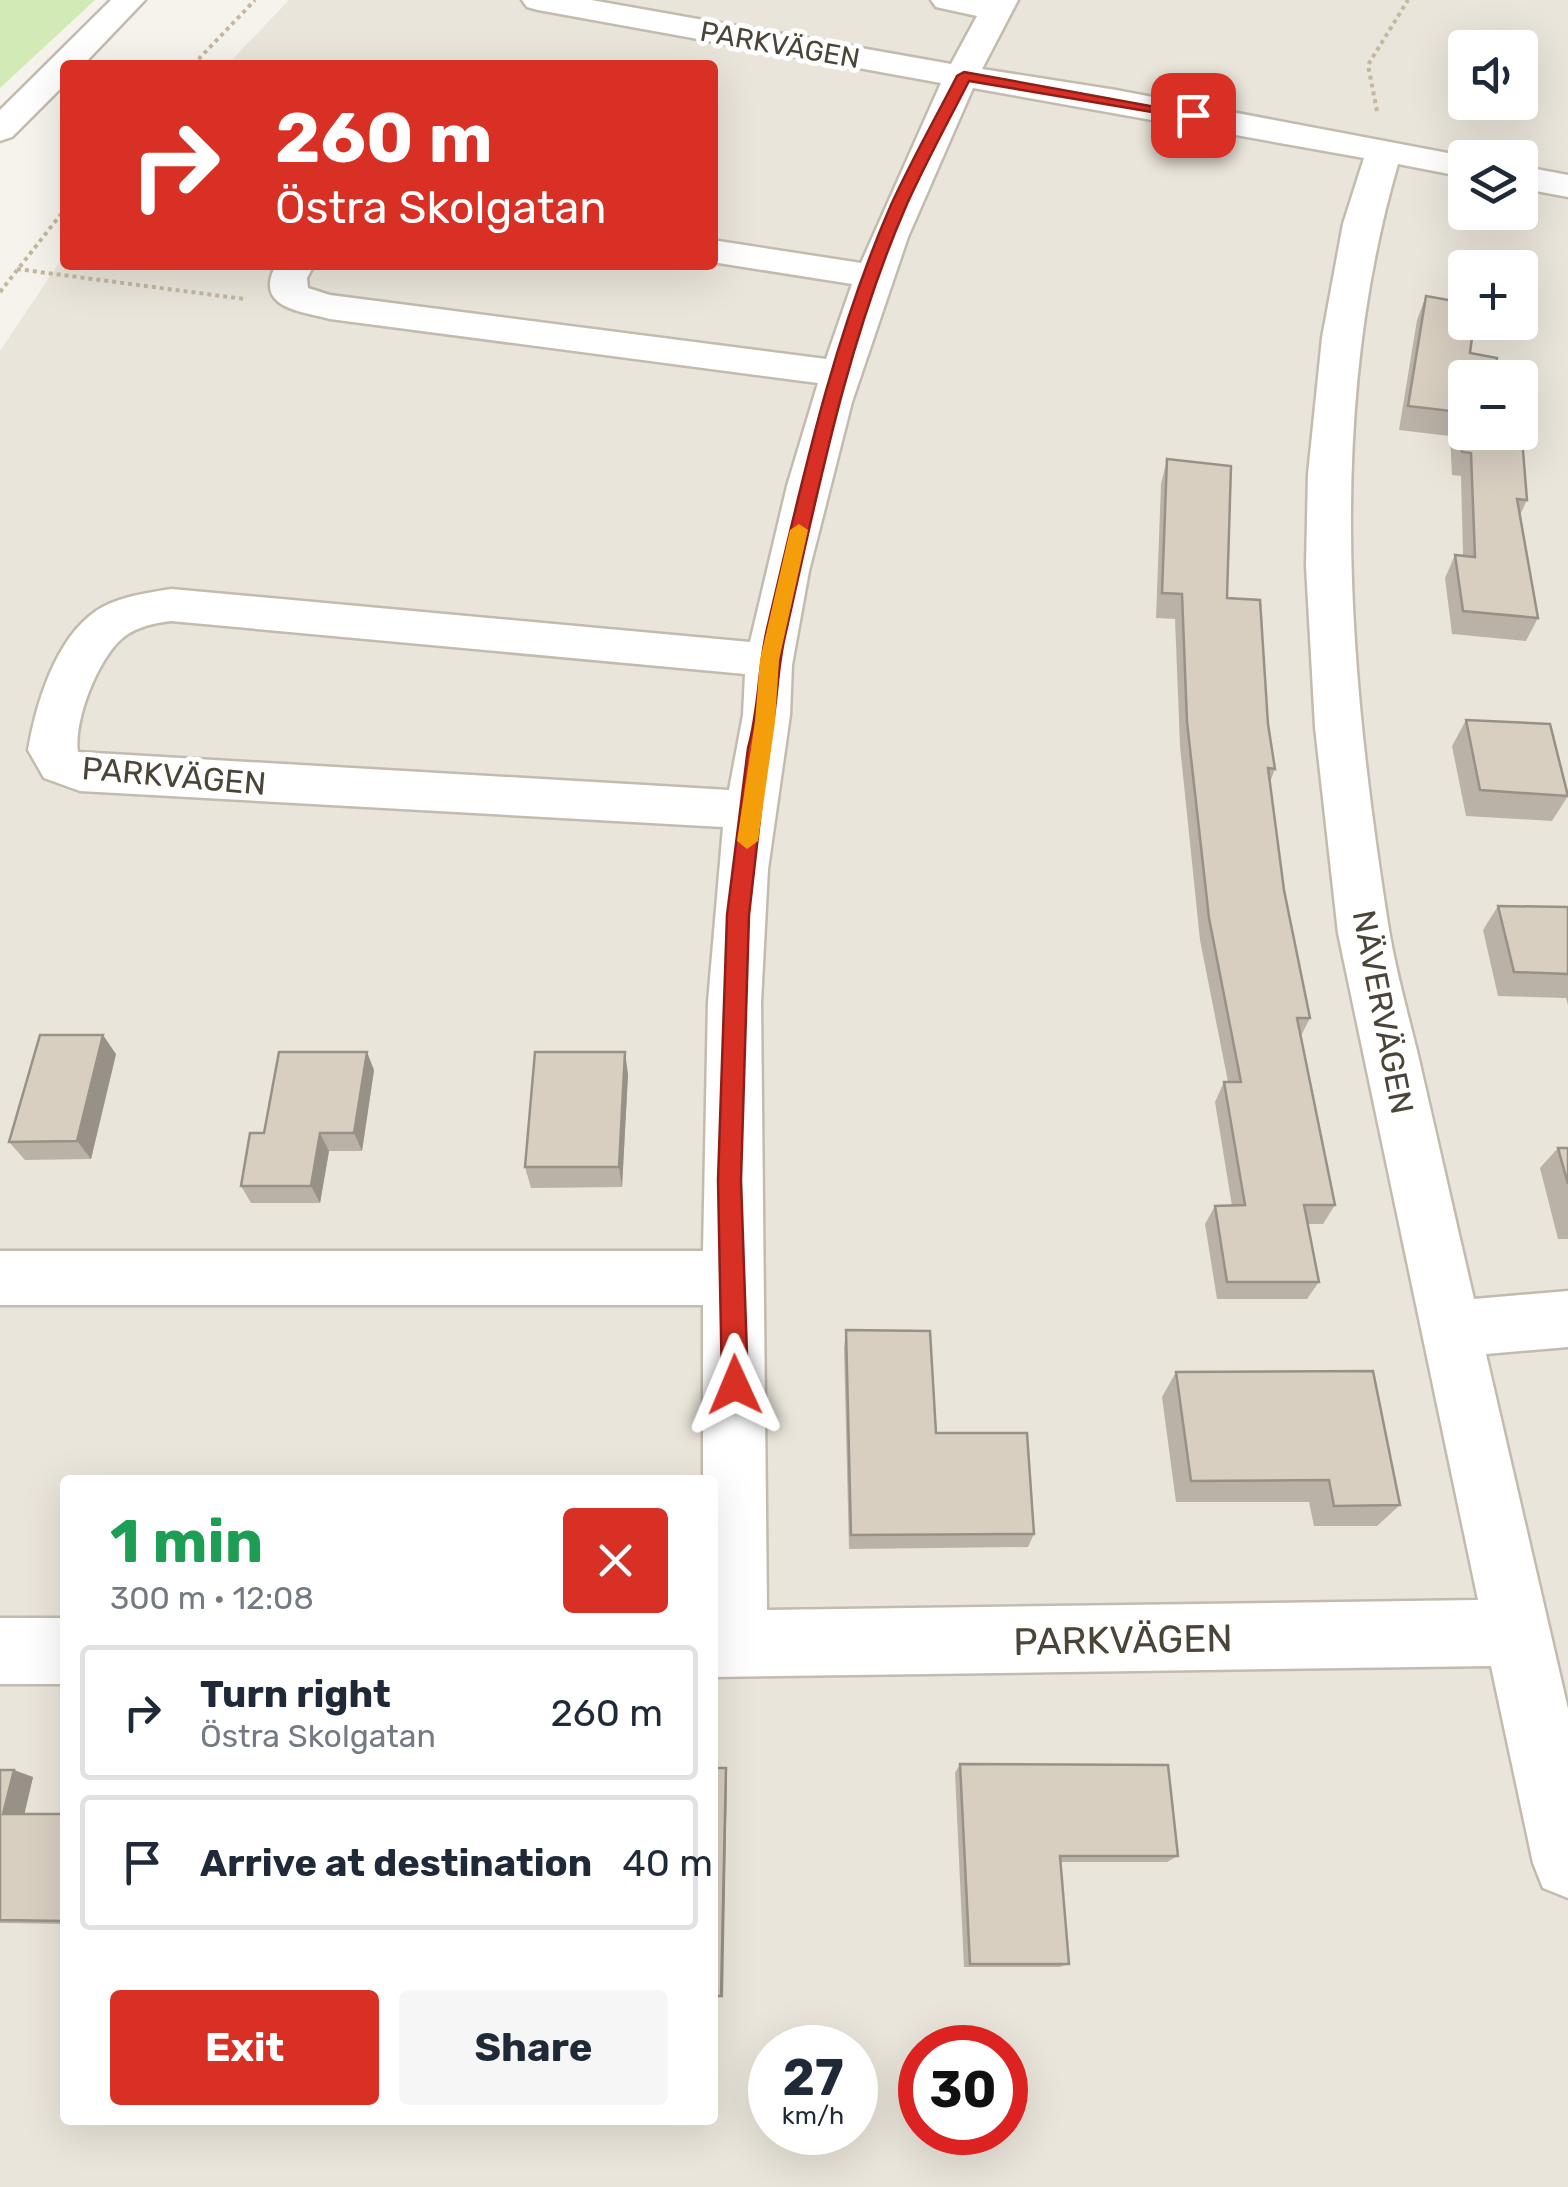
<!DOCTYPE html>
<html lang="en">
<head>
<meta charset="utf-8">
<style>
	body { margin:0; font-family:Rubik,sans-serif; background:#f6f6f7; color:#1f2937; height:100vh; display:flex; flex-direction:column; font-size:38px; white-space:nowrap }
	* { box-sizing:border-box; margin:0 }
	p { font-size:32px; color:#747a83 }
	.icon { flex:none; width:55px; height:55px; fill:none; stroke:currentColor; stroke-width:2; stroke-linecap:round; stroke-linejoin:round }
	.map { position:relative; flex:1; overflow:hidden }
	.drawer { position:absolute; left:60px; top:1475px; width:658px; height:650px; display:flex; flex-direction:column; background:#fff; border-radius:10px; box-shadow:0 10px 40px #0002 }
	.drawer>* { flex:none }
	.guide { position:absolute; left:60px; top:60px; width:658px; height:210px; border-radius:10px; box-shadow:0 10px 40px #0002; background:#d93025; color:#fff; overflow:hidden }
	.tools { position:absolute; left:1448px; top:30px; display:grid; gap:20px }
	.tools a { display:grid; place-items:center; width:90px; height:90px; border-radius:10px; background:#fff; box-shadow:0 10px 40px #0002; font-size:50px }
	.speed { position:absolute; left:748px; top:2025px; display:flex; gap:20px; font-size:50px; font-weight:700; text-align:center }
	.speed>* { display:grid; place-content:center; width:130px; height:130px; border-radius:50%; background:#fff; box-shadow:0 10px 40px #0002; line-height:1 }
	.speed small { font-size:25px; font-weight:400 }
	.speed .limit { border:15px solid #d22; background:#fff; color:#111 }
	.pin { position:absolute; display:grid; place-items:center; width:85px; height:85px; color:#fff; margin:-42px; border-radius:20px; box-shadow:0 5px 15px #0006 }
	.me { position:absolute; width:110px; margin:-55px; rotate:359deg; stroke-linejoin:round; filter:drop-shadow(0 0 8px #0008) }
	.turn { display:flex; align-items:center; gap:35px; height:210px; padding:0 50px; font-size:45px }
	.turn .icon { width:130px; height:130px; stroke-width:2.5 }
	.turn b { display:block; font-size:70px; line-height:85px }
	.round { display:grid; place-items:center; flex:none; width:105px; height:105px; border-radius:10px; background:#f6f6f7 }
	.overview { display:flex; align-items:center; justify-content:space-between; height:170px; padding:0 50px }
	h1 { font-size:60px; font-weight:700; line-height:75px; color:#1e9e55 }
	.action { display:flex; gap:20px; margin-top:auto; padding:20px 50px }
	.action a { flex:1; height:115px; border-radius:10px; background:#d93025; color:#fff; font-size:40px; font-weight:700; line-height:115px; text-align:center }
	.action a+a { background:#f6f6f7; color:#1f2937 }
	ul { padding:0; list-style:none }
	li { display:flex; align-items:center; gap:30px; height:135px; margin:0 20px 15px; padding:0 30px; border:5px solid #e0e1e3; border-radius:10px }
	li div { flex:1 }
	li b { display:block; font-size:38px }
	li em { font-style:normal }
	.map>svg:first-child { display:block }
	.residential { fill:#eae5da; fill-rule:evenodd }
	.green { fill:#d2eab5 }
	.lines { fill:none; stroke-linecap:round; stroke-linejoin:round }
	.minor-casing { stroke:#c2bbae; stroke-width:5 }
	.path { stroke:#c4b79f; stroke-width:4; stroke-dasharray:4 4; stroke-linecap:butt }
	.minor { fill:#fff; fill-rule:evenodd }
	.wall { fill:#bab2a6 }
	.shaded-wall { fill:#979187 }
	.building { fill:#d8cfc1; stroke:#979187; stroke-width:2.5 }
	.route { fill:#d93025; stroke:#8d1f18; stroke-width:2.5 }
	.slow { fill:#f59e0b }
	.labels { text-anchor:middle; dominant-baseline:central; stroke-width:10; stroke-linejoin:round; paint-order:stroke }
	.far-street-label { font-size:28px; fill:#4b4439; stroke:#fff }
	.street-label { font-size:32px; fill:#4b4439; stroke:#fff }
	.near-street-label { font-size:38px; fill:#4b4439; stroke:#fff }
</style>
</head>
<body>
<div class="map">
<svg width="1568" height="2187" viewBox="0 0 1568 2187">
	<rect width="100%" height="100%" fill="#f6f3ec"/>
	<path class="residential" d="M 289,0 L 1568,0 L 1568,2187 L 0,2187 L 0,351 L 65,254 L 65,265 L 712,265 L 712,65 L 227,65 ZM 1465,48 L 1520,48 L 1520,102 L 1465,102 ZM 1465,158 L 1520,158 L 1520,212 L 1465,212 ZM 1465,268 L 1520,268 L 1520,322 L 1465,322 ZM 1465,378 L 1520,378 L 1520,432 L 1465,432 ZM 65,1480 L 712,1480 L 712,2120 L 65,2120 ZM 770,2048 L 855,2048 L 855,2132 L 770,2132 ZM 920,2048 L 1005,2048 L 1005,2132 L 920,2132 Z"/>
	<polygon class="green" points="0,0 95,0 0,88"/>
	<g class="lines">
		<defs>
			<g id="minor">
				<polygon points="111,0 145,0 83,65 65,65 65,84 12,137 0,141 0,110"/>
				<path d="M 522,0 L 591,0 L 951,64 L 977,16 L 936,7 L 931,0 L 1018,0 L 982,69 L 1116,90 L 1474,158 L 1465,158 L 1465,177 L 1398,164 C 1325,413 1349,677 1389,930 C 1396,972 1408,1014 1418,1055 C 1437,1137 1455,1218 1474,1299 L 1568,1291 L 1568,1347 L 1486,1354 L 1568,1709 L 1568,1898 L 1543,1888 L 1533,1863 L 1491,1666 L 712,1677 L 712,1480 L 703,1480 L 703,1305 L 0,1305 L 0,1251 L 703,1251 L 708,1002 L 723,827 L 80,791 L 44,778 L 28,750 C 36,704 55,639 96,611 C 117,597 147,593 171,589 L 750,642 L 787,486 L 818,383 L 330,319 C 300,311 253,308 276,265 L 314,265 L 307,278 L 308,288 L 330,295 L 826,359 L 852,284 L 712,262 L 712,240 L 861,263 L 941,83 L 538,10 L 527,7 ZM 973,88 L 1364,158 L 1343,224 L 1322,338 L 1308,474 L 1306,566 L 1315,727 L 1338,933 L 1478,1600 L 767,1610 L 761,1002 L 768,869 L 790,715 L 792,665 L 809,571 L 852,402 L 908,237 ZM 171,621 L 745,674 L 743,715 L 729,790 L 78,752 C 73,721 99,655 125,636 C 139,626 155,623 171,621 Z"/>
				<polygon points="1520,166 1568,175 1568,197 1520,188"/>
				<rect x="0" y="1618" width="65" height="66"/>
			</g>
		</defs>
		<use href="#minor" class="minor-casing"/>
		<g class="path">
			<polyline points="193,65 255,0"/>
			<polyline points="1377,111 1368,65 1408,0"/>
			<polyline points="17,269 244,299"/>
			<polyline points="0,292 65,209"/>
		</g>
		<use href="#minor" class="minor"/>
	</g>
	<g class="wall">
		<polygon points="1426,296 1527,500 1520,515 1538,618 1526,641 1452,634 1445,578 1455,555 1463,556 1461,476 1452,475 1450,436 1399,430 1417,320"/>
		<polygon points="1167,459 1227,598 1268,724 1275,769 1270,782 1284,890 1310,1018 1301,1036 1335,1205 1323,1224 1308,1224 1319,1282 1307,1299 1217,1299 1205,1224 1215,1206 1232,1206 1215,1102 1224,1082 1228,1082 1200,940 1180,746 1175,619 1156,618 1161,484"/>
		<polygon points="1466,720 1568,796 1552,821 1466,816 1452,746"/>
		<polygon points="1498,906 1568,907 1568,1005 1566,998 1498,996 1483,930"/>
		<polygon points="116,1054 91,1159 25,1160 9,1142"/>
		<polygon points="374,1070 362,1151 329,1151 320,1203 251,1203 241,1186"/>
		<polygon points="628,1074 622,1187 531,1188 525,1167"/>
		<polygon points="1558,1148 1568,1148 1568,1239 1558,1239 1540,1168"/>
		<polygon points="846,1330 936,1433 1034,1534 1028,1547 849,1549 844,1348"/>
		<polygon points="1176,1372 1400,1505 1377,1526 1314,1526 1309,1502 1176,1502 1162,1397"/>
		<polygon points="960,1764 1178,1856 1167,1862 1060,1862 1069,1964 1060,1967 964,1967 955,1773"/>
		<polygon points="0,1770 33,1777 24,1814 65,1814 65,1924 0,1923"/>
	</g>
	<g class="shaded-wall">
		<polygon points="103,1035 116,1054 91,1159 77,1141"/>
		<polygon points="367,1052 374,1070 362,1151 354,1133"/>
		<polygon points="625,1052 628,1074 622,1187 619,1167"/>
		<polygon points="320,1133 329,1151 320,1203 311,1186"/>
		<polygon points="726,1768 727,1776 723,1998 721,1996"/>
		<polygon points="14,1770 33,1777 23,1820 3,1814"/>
	</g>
	<g class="building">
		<polygon points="1426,296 1465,303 1465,322 1474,322 1470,353 1497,358 1494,378 1465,378 1465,432 1520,432 1520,414 1527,500 1517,499 1538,618 1463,611 1455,555 1475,557 1471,453 1462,452 1460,412 1408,406"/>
		<polygon points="1167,459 1231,466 1227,598 1260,600 1268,724 1275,769 1268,768 1284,890 1310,1018 1297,1018 1335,1205 1304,1205 1319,1282 1227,1282 1215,1206 1245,1205 1224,1082 1241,1082 1209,918 1187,722 1182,594 1162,593"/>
		<polygon points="1466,720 1550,724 1568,796 1480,790"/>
		<polygon points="1498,906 1568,907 1568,974 1514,972"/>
		<polygon points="40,1035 103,1035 77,1141 9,1142"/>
		<polygon points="279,1052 367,1052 354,1133 320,1133 311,1186 241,1186 250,1133 264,1133"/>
		<polygon points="535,1052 625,1052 619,1167 525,1167"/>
		<polygon points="1558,1148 1568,1148 1568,1184"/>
		<polygon points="846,1330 930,1331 936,1433 1027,1433 1034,1534 851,1535"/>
		<polygon points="1373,1371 1400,1505 1334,1506 1329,1480 1191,1481 1176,1372"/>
		<polygon points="960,1764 1168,1765 1178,1856 1060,1856 1069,1964 970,1964"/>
		<polygon points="712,1768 726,1768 721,1996 712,1996"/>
		<polygon points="0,1770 14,1770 3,1814 65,1814 65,1921 0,1920"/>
	</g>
	<path class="route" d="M 964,72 L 1200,115 L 1193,119 L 969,81 C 948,122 926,162 907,204 C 847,341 818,491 785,636 C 776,673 778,711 768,748 L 749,915 L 741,1180 L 748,1385 L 744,1393 L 735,1397 L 726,1393 L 722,1385 L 718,1180 L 727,915 L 748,748 C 759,709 758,668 767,629 C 801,486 832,340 891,205 C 911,161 935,119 957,76 Z"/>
	<polygon class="slow" points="799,524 808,530 779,660 775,722 758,841 747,849 737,841 755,722 760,660 790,530"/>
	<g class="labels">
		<g class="far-street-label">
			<text transform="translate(780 45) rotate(10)">PARKVÄGEN</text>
		</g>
		<g class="street-label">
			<text transform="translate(174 776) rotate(5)">PARKVÄGEN</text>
			<text transform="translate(1383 1012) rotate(79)">NÄVERVÄGEN</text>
		</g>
		<g class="near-street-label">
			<text transform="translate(1123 1640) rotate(-1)">PARKVÄGEN</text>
		</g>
	</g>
</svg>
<div class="tools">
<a><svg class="icon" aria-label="sound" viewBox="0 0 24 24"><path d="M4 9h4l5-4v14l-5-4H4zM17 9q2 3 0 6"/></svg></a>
<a><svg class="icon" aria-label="layers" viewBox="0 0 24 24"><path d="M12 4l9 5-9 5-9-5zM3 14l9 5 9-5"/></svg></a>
<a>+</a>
<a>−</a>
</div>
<div class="speed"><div>27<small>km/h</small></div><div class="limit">30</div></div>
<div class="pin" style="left:1193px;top:115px;background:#d93025"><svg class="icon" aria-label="arrive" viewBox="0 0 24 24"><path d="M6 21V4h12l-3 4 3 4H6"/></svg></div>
<svg class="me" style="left:735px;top:1385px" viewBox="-20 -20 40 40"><path d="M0-17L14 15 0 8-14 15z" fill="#d93025" stroke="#fff" stroke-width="4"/></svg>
<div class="guide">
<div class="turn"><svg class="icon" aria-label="right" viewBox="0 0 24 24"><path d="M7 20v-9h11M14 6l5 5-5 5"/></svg><div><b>260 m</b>Östra Skolgatan</div></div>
</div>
<section class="drawer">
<div class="overview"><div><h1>1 min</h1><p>300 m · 12:08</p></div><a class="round" style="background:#d93025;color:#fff"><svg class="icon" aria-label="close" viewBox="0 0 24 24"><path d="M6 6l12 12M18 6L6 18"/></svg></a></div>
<ul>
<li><svg class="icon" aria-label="right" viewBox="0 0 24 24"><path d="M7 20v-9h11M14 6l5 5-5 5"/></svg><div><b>Turn right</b><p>Östra Skolgatan</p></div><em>260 m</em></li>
<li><svg class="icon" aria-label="arrive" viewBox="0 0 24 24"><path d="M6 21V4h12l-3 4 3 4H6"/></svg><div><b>Arrive at destination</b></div><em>40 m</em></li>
</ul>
<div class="action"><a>Exit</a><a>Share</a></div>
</section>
</div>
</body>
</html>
